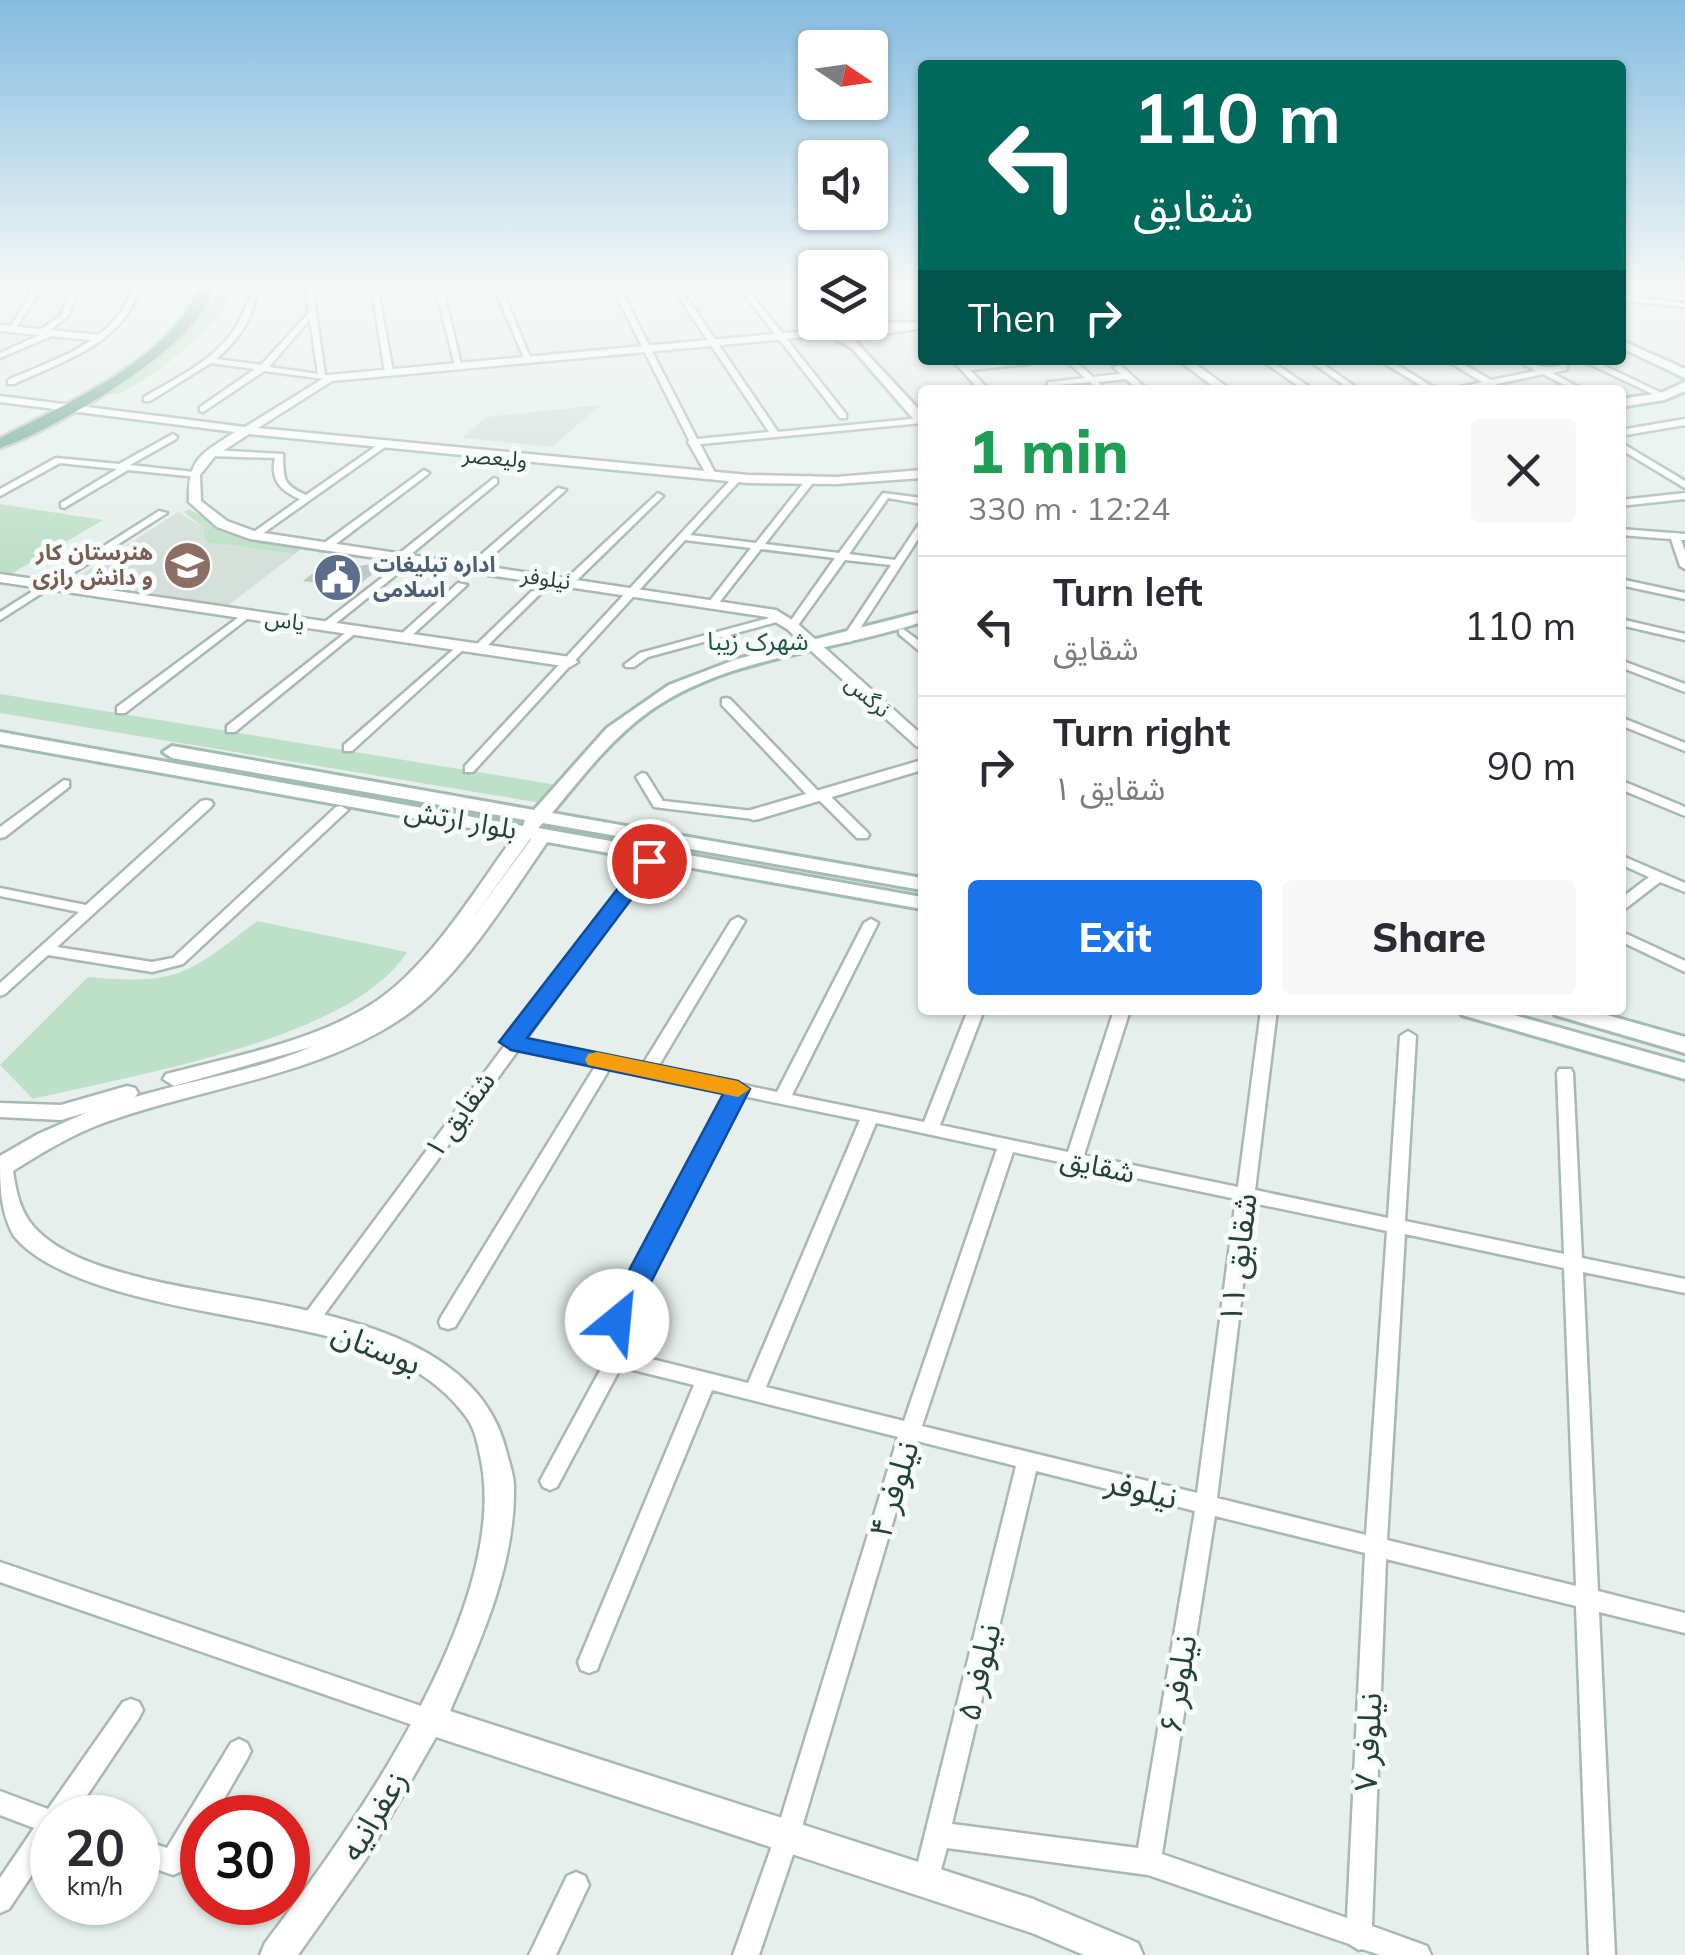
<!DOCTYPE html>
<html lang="en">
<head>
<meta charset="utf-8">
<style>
	body { margin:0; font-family:Mulish,"Noto Sans Arabic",sans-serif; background:#f7f7f7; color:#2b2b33; height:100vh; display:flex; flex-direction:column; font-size:38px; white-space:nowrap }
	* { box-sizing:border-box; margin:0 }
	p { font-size:32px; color:#7c7c81 }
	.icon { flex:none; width:55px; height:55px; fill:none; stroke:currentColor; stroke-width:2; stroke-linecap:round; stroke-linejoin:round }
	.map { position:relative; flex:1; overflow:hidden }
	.drawer { position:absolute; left:918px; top:385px; width:708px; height:630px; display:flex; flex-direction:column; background:#fff; border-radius:10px; box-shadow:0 2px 8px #0004 }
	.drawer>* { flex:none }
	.banner { position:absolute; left:918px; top:60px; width:708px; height:305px; border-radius:10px; box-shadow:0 2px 8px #0004; background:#00695c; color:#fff; overflow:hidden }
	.needle { width:65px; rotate:103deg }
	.controls { position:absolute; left:798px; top:30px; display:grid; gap:20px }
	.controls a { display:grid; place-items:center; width:90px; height:90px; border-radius:10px; background:#fff; box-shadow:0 2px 8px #0004; font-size:50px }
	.speed { position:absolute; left:30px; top:1795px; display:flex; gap:20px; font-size:50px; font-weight:700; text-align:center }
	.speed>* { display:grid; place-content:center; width:130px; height:130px; border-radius:50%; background:#fff; box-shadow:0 2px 8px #0004; line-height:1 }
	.speed small { font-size:25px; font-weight:400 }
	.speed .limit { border:15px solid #d22; background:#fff; color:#111 }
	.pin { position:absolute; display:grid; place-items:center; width:85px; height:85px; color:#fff; margin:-42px; border:5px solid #fff; border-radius:50%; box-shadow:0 2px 10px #0007 }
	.me { position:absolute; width:110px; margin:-55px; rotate:28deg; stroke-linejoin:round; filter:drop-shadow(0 0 8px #0008) }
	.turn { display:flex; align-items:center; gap:35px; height:210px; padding:0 50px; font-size:45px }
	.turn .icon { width:130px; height:130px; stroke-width:2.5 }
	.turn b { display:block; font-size:70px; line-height:85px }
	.then { display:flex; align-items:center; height:95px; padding:0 50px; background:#0003; gap:20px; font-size:38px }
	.round { display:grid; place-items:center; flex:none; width:105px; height:105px; border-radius:10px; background:#f7f7f7 }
	.overview { display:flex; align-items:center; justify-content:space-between; height:170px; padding:0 50px }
	h1 { font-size:60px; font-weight:800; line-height:75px; color:#1e9e55 }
	.primary-button { display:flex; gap:20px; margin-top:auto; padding:20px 50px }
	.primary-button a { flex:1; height:115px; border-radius:10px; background:#1a73e8; color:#fff; font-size:40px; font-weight:800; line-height:115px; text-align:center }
	.primary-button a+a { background:#f7f7f7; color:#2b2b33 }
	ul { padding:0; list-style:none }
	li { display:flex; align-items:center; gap:30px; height:140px; padding:0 50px; border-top:2px solid #e1e1e2 }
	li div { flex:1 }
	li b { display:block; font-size:38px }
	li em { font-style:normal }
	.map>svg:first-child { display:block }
	.built { fill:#d4dfda }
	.green { fill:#bfe0c8 }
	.building { fill:#bbcac4 }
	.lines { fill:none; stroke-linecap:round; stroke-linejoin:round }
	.minor-casing { stroke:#a8b8b2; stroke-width:5 }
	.tertiary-casing { stroke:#a8b8b2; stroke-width:5 }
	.secondary-casing { stroke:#a4bbb3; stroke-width:6 }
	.primary-casing { stroke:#c2cac8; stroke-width:5 }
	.minor { fill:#fff; fill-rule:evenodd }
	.tertiary { fill:#fff; fill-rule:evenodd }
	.secondary { fill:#fff; fill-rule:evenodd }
	.primary { fill:#6aa596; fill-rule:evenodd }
	.route { fill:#1a73e8; stroke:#114b97; stroke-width:2.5 }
	.slow { fill:#f59e0b }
	.labels { text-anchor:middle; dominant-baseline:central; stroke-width:10; stroke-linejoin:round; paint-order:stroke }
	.far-street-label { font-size:22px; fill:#24423a; stroke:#f7fbf9 }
	.far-education-label { font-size:22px; font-weight:bold; fill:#785e54; stroke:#f7fbf9; text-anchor:end }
	.far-service-label { font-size:22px; font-weight:bold; fill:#4e5e75; stroke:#f7fbf9; text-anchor:start }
	.far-neighbourhood-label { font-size:25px; fill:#1f5548; stroke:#f7fbf9 }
	.street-label { font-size:28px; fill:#24423a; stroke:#f7fbf9 }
	.near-street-label { font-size:32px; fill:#24423a; stroke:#f7fbf9 }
</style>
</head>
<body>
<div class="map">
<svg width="1685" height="1955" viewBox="0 0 1685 1955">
	<rect width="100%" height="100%" fill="#e6efeb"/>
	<g class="built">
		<polygon points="600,405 552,447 462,438 486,417"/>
		<polygon points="178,512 203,527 205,542 295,554 226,607 75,579"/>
	</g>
	<g class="green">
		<path d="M 217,285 L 231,285 C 233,319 151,379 122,392 C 115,395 107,394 99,393 C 132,371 215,328 217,285 Z"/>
		<polygon points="0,504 103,520 11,574 0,572"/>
		<polygon points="189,509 233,535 301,549 295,554 205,542 203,527 184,512"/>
		<polygon points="0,694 557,785 541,803 0,713"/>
		<path d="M 257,921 L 407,952 C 352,1040 132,1075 33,1099 L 0,1065 L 88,977 C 178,985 187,975 257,921 Z"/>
	</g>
	<polygon class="building" points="380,562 386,563 355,588 303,581 322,566 335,571"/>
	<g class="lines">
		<defs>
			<g id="minor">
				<polygon points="28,285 35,285 37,296 14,331 8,331 29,296"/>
				<polygon points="73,285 80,285 68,316 49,331 54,331 54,335 0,358 0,353 42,334 40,330 61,315"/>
				<path d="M 133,285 L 140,285 C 126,343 63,361 14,384 L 8,384 L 8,380 C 55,359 119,341 133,285 Z"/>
				<path d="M 251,285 L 258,285 C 254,317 241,338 216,359 L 261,365 L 309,313 L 305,285 L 312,285 L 325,375 L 332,376 L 332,380 L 264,371 L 203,412 L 200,411 L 200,407 L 255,369 L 211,363 L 150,401 L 144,401 L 144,397 C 193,369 243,346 251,285 ZM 310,319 L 318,374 L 269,367 Z"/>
				<polygon points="371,285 410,285 378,290 393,372 389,374 385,372"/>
				<polygon points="435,285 442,285 462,368 455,366"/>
				<polygon points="493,285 500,285 532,362 525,360"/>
				<polygon points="611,285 618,285 697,439 769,432 671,285 678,285 778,432 922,418 922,423 700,444 716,475 708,477 688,442 689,440"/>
				<polygon points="737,285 744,285 846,414 846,418 840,418"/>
				<polygon points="899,285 910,285 922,290 922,294"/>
				<polygon points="1620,296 1685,303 1685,307 1620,300"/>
				<polygon points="952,360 960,360 966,365 1024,360 1032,362 1028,364 970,370 989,390 980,390"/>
				<polygon points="1065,360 1074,360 1093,377 1121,374 1113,367 1120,365 1148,390 1139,390 1126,379 1098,382 1107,390 1098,390 1090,382 1048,386 1048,382 1051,382 1085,378"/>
				<polygon points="1261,360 1270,360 1314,390 1304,390"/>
				<polygon points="1308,360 1317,360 1360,390 1351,390"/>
				<polygon points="1379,360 1389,360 1438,390 1428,390"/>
				<path d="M 1446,360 L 1456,360 L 1491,380 L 1536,371 L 1516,360 C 1535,360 1538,371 1559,366 L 1561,360 L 1569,360 L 1566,370 L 1552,373 L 1584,390 L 1574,390 L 1543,374 L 1497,384 L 1494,387 C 1481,383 1463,390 1449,390 L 1482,382 Z"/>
				<polygon points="1581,360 1592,360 1668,396 1661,398"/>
				<polygon points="1685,419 1685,425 1620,436 1620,430"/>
				<polygon points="173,434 177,437 176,439 130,465 194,472 197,473 197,477 128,470 64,508 61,507 61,503 117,469 60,463 0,496 0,489 56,458 119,464"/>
				<path d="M 382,442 L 385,443 L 385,447 L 255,539 L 251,538 L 251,534 L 300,499 C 281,491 270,480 275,458 L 211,456 L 206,453 L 211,450 L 283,454 C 284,478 281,484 306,495 Z"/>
				<polygon points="1620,442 1685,481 1685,488 1620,449"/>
				<polygon points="424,470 429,473 427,475 328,550 320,550 320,546"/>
				<polygon points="736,474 744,476 690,535 756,543 808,477 811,476 816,479 765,544 839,553 883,493 922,498 922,504 888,498 849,554 895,560 919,524 922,523 922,533 852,641 848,642 842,639 891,565 845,560 796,628 792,629 787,626 835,558 761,549 718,604 714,605 709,602 751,548 685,540 473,772 465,772 465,766"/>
				<polygon points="494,478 497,479 497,483 404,560 396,560 396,556"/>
				<polygon points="558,488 566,490 476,570 468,570 468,566"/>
				<polygon points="658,493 663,496 661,498 574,583 566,583 566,579"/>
				<polygon points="1685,493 1685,499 1620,506 1620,500"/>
				<polygon points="159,511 167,513 0,620 0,612"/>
				<polygon points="1620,529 1685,534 1685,540 1681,540 1685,551 1685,569 1680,566 1671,539 1620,535"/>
				<polygon points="392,570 397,573 396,575 330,628 322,628 322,624"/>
				<polygon points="1620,579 1685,593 1685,599 1620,585"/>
				<polygon points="458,583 467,585 408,639 400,639 400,635"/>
				<polygon points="532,591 541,593 483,650 475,650 475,646"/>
				<polygon points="247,611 252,614 251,616 125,713 117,713 117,707"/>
				<polygon points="780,615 784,616 784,620 648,657 634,667 626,667 624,665 640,653"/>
				<polygon points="1620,619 1685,634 1685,640 1620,625"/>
				<polygon points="353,627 357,628 357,632 235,732 227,732 227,726"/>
				<polygon points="903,629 922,643 922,651 918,650 899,634 899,630"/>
				<polygon points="461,643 467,646 465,648 352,751 344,751 344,745"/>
				<polygon points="1620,660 1685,684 1685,692 1620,667"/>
				<polygon points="726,698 730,699 819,792 826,792 867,832 869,835 867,838 857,838 818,799 811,799 722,705 722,699"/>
				<polygon points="1620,717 1685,743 1685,751 1620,725"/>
				<polygon points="642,773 646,774 663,801 753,811 760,815 753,819 654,807 636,777"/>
				<polygon points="64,780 69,781 69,787 5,837 0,838 0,827"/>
				<polygon points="1620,780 1685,807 1685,816 1620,789"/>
				<polygon points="206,800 211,801 213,804 211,807 57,947 152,962 173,958 336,807 341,806 348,810 183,964 152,972 48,955 5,994 0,996 0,983 79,912 0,896 0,888 86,905 201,801"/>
				<polygon points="1620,855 1685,883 1685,892 1660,882 1625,909 1620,910 1620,899 1649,877 1620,864"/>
				<path d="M 649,857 L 656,861 L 525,1040 L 643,1064 L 731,921 L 738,917 L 745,921 L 658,1067 L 777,1092 L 864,923 L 871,919 L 878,923 L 792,1095 L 924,1122 L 968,1010 L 984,1010 L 940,1125 L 1068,1152 L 1114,1010 L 1130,1010 L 1084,1155 L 1238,1187 L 1261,1010 L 1277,1010 L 1255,1190 L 1388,1218 L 1400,1036 L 1408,1031 L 1416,1036 L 1405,1221 L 1564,1254 L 1557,1073 L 1559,1069 L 1571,1069 L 1573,1073 L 1582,1258 L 1685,1279 L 1685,1293 L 1583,1272 L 1598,1591 L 1685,1613 L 1685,1633 L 1599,1612 L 1615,1955 L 1589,1955 L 1576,1606 L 1386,1559 L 1372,1926 L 1427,1946 L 1431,1955 L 1380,1955 L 1362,1949 L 1359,1950 L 1349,1944 L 1148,1875 L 947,1848 L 935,1891 L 926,1895 L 917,1891 L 913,1882 L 1016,1466 L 917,1441 L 799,1837 L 759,1955 L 733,1955 L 775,1837 L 898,1437 L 712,1390 L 600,1662 L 597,1670 L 589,1673 L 581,1670 L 578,1662 L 694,1385 L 621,1367 L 557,1487 L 550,1490 L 543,1487 L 540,1481 L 604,1363 L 592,1359 L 589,1354 L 728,1093 L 610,1068 L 455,1327 L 448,1329 L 441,1327 L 439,1322 L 441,1317 L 596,1065 L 519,1049 L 315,1327 L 308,1329 L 301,1327 L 299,1322 L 505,1045 L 503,1042 L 505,1038 L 510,1037 L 644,858 ZM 743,1096 L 860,1120 L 748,1383 L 611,1349 ZM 876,1123 L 997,1149 L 904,1421 L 766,1387 ZM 1013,1152 L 1236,1199 L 1197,1493 L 922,1426 ZM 1253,1203 L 1387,1231 L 1366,1535 L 1217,1498 ZM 1405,1234 L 1564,1268 L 1576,1586 L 1387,1540 ZM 1036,1471 L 1195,1511 L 1138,1848 L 952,1824 ZM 1215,1516 L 1365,1553 L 1347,1918 L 1162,1854 Z"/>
				<polygon points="1620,931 1685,961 1685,972 1620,941"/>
				<polygon points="0,1562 430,1709 438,1712 442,1720 438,1728 430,1731 0,1582"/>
				<polygon points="131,1699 139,1702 143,1710 139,1718 72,1818 52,1818 52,1845 9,1909 0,1913 0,1878 34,1828 0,1815 0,1791 48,1809 123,1702"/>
				<polygon points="239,1739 247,1743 251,1751 247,1759 213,1818 202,1818 202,1836 182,1871 173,1875 138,1863 138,1839 167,1848 231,1743"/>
				<polygon points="576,1872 585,1876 589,1885 556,1955 529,1955 567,1876"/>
			</g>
			<g id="tertiary">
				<polygon points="922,322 922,328 871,336 866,333 873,330 861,326 866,323"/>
				<polygon points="0,325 100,335 105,338 100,341 0,331"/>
				<path d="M 831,326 L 836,329 L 832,332 L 839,333 L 839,337 L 807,337 L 332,381 L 258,428 L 748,475 L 836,477 L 922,470 L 922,478 L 836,484 L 748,483 L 249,434 L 215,456 L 200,475 L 201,501 L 227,521 L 257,532 L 776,610 L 797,623 L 922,735 L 922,748 L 916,746 L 787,629 L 767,617 L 250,539 L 217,527 L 189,502 C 187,459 201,454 235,432 L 0,402 L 0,396 L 245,427 L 329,375 L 807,331 Z"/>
				<polygon points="1178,360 1190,360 1231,390 1218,390"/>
				<polygon points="0,574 570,657 578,662 570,667 0,582"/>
				<polygon points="922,760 922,770 759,819 753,820 744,815 747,811"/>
				<path d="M 527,826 L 536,831 L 467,926 L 538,830 L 550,830 L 553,834 C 513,890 461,978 405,1016 C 316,1077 206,1086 106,1122 C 73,1134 43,1152 13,1171 C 16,1191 20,1212 34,1227 C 62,1258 111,1270 150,1280 C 263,1307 472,1313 506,1450 C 509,1462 514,1475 514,1487 C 515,1566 481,1640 450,1711 L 1033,1899 L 1138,1943 L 1143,1955 L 1084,1955 L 1032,1933 L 436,1737 L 366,1859 L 298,1955 L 260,1955 L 265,1943 C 351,1829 514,1604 480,1455 C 477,1440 474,1426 464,1414 C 417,1352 333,1336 261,1322 C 195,1309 56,1289 14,1236 C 0,1212 0,1184 0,1156 L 38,1134 L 88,1112 L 61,1120 L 0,1117 L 0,1103 L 61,1105 L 127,1086 L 135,1088 L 138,1093 L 135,1097 C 193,1080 255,1071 311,1047 L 174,1086 L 163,1079 L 166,1074 C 237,1055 316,1042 378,1000 C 435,960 479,883 521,827 Z"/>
			</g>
			<g id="secondary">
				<polygon points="799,285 810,285 815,291 815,301"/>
				<path d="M 839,322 L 876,329 L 876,333 L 854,340 L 922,413 L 922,424 L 917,423 L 852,348 L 826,334 L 830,325 ZM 849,327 L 860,331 L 837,330 Z"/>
				<polygon points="1620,340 1685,369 1685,378 1620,347"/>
				<polygon points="1685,382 1685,391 1664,400 1620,407 1620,399 1661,393"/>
				<path d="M 922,612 L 922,622 C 832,652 726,656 647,713 C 610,740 581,778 552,813 L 922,878 L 922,890 L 543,823 L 538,828 L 922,897 L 922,909 L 0,744 L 0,732 L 523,826 L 525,820 L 172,758 L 163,752 L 172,746 L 534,810 L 607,728 L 669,685 L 737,659 Z"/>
				<polygon points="1458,1010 1496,1010 1685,1063 1685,1079 1462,1015"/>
				<polygon points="1551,1010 1589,1010 1685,1037 1685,1053 1555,1015"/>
			</g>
			<path id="primary" d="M 200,285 L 212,285 C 209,292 208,301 204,308 C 179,355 51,432 0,448 L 0,438 C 65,404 174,358 200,285 Z"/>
		</defs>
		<use href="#minor" class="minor-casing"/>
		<use href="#tertiary" class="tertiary-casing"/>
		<use href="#secondary" class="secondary-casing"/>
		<use href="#primary" class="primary-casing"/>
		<use href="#minor" class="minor"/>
		<use href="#tertiary" class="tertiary"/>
		<use href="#secondary" class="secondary"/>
		<use href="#primary" class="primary"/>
	</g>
	<linearGradient id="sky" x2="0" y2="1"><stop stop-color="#84bce0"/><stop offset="0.51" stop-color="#f4f8f6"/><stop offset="1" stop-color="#f4f8f6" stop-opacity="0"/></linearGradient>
	<rect width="1685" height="559" fill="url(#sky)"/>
	<polygon class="route" points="649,855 660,861 527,1038 738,1081 750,1089 627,1329 607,1329 602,1321 723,1094 511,1050 499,1042 642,857"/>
	<polygon class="slow" points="597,1052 738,1081 750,1089 738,1097 588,1065 585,1060 588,1054"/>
	<defs>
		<symbol id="school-disc" viewBox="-11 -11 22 22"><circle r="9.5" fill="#8d6e63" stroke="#f7fbf9"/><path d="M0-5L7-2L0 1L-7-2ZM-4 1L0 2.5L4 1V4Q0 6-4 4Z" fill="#fff"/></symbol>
		<symbol id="civic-disc" viewBox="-11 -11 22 22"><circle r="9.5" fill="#5c6f8a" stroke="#f7fbf9"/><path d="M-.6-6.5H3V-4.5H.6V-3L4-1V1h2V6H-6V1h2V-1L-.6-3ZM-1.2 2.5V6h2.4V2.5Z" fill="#fff"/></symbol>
	</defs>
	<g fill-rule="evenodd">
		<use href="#school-disc" x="160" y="538" width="55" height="55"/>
		<use href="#civic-disc" x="310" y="550" width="55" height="55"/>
	</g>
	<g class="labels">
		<g class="far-street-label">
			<text transform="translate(495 457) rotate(5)">ولیعصر</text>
			<text transform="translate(546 578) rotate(8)">نیلوفر</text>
			<text transform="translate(285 620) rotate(8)">یاس</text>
			<text transform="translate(868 696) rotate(41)">نرگس</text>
		</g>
		<g class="far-education-label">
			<text x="153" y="552">هنرستان کار<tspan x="153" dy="25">و دانش رازی</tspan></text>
		</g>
		<g class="far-service-label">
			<text x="373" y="564">اداره تبلیغات<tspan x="373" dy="25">اسلامی</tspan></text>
		</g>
		<g class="far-neighbourhood-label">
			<text x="758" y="640">شهرک زیبا</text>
		</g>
		<g class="street-label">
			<text transform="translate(461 819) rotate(10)">بلوار ارتش</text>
			<text transform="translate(459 1114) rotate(-54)">شقایق ۱</text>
			<text transform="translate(1098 1165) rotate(12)">شقایق</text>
		</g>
		<g class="near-street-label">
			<text transform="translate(1237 1258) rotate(-83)">شقایق ۱۱</text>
			<text transform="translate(377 1347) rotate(22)">بوستان</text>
			<text transform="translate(893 1489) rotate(-73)">نیلوفر ۴</text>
			<text transform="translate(1142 1489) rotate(14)">نیلوفر</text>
			<text transform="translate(978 1672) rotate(-77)">نیلوفر ۵</text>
			<text transform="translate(1177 1684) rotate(-81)">نیلوفر ۶</text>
			<text transform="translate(1367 1742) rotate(-87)">نیلوفر ۷</text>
			<text transform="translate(373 1815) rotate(-59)">زعفرانیه</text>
		</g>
	</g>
</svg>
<div class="controls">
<a><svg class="needle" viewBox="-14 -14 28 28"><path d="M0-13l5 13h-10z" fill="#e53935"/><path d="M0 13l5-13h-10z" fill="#7c7c81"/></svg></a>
<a><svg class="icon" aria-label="sound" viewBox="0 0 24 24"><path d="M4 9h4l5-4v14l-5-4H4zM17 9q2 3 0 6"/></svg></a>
<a><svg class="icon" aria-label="layers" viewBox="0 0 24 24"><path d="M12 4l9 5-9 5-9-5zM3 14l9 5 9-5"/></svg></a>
</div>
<div class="speed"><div>20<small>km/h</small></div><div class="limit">30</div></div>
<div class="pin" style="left:649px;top:861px;background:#d93025"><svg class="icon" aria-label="arrive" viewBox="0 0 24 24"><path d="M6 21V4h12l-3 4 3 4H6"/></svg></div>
<svg class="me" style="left:617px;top:1321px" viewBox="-20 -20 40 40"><circle r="19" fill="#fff"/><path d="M0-13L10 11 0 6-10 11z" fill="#1a73e8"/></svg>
<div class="banner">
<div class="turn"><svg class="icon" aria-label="left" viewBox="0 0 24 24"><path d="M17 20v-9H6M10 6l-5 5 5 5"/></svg><div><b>110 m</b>شقایق</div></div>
<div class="then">Then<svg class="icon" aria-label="right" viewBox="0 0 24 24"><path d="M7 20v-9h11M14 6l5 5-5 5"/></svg></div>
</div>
<section class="drawer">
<div class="overview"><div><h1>1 min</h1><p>330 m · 12:24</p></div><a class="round"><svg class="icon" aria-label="close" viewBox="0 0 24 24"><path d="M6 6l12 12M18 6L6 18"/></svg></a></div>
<ul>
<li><svg class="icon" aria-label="left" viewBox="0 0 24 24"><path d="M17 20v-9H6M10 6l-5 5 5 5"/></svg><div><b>Turn left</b><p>شقایق</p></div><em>110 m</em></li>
<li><svg class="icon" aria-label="right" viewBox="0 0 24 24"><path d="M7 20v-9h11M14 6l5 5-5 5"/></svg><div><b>Turn right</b><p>شقایق ۱</p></div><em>90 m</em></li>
</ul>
<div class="primary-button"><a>Exit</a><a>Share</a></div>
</section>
</div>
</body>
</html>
